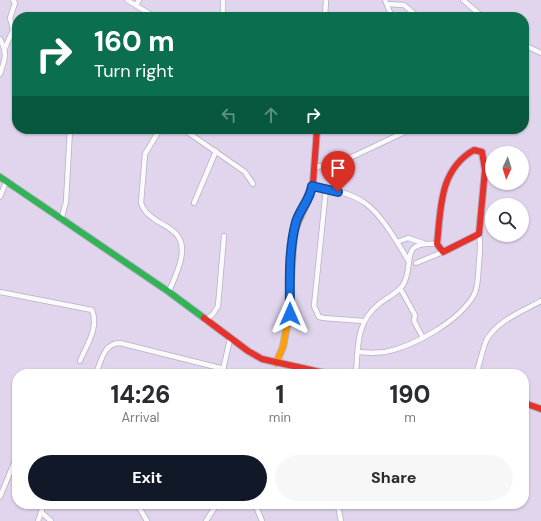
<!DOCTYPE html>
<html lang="en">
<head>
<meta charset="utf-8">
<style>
	body { margin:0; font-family:"DM Sans",sans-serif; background:#f7f7f7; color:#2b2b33; height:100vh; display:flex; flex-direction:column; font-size:15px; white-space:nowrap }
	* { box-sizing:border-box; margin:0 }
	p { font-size:13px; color:#7c7c81 }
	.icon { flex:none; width:22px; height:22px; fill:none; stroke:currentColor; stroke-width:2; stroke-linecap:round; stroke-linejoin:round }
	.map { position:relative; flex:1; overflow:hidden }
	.drawer { position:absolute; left:12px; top:369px; width:517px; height:140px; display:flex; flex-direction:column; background:#fff; border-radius:16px; box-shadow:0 1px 3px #0004 }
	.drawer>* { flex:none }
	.guide { position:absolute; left:12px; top:12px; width:517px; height:122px; border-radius:16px; box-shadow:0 1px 3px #0004; background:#0b6e4f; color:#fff; overflow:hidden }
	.needle { width:26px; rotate:184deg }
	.fabs { position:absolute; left:485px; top:146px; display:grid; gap:8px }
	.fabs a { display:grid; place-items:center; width:44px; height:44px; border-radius:50%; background:#fff; box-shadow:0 1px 3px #0004; font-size:20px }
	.pin { position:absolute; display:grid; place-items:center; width:34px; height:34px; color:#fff; margin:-41px -17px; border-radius:50% 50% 50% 0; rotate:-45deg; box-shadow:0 0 4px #0007 }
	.pin .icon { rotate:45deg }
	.me { position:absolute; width:44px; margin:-22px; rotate:0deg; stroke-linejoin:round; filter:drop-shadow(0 0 3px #0008) }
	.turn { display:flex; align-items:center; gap:14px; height:84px; padding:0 16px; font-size:18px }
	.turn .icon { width:52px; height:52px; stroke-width:2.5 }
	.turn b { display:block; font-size:28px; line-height:34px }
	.lanes { display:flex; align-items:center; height:38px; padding:0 16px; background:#0003; justify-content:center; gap:20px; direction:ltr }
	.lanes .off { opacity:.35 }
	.eta { display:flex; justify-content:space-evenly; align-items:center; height:68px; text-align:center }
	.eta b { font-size:24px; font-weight:800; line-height:28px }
	.primary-button { display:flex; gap:8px; margin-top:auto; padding:8px 16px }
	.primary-button a { flex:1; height:46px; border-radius:24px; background:#111827; color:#fff; font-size:16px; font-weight:800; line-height:46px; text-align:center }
	.primary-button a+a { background:#f7f7f7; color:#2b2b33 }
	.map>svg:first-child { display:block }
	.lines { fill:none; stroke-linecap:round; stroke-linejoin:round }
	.street-casing { stroke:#b8afc2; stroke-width:6 }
	.fast-casing { stroke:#b8afc2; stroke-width:8 }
	.slow-casing { stroke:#b8afc2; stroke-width:8 }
	.jam-casing { stroke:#b8afc2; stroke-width:8 }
	.street { stroke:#faf9fc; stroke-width:4.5 }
	.fast { stroke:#30b455; stroke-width:6 }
	.slow { stroke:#ff9f0a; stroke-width:6 }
	.jam { stroke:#e5322d; stroke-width:6 }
	.route-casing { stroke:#114b97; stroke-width:10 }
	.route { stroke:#1a73e8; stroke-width:7 }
</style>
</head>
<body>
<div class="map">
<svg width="541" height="521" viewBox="0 0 541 521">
	<rect width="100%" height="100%" fill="#e0d5ed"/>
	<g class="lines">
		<defs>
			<g id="street">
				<polyline points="127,0 155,17"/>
				<polyline points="385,0 392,17"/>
				<polyline points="463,0 483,17"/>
				<polyline points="387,4 404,5 418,17"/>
				<polyline points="136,5 139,0"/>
				<polyline points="223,17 223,0"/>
				<polyline points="325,17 326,0"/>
				<path d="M 0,39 C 8,54 5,59 0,74"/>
				<polyline points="524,45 541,53"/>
				<polyline points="5,48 13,30 10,18 15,3 13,0"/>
				<path d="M 160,129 L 145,154 L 141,203 C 144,212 149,215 157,221 C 164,225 175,230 179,238 C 188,253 174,278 169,292"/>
				<polyline points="183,129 245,172 253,184"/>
				<polyline points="314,167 337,164 411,129"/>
				<path d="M 312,185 C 329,190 350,192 365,203 C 382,215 397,242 408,260"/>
				<polyline points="326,189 314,306 319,317 324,318 363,321"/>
				<polyline points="0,197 6,182"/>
				<polyline points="194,203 216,151"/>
				<polyline points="61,220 66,202 70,129"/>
				<polyline points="397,242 408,238 423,243"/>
				<polyline points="416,263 443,252"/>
				<polyline points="400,288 415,315 414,321 423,338"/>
				<path d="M 0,292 L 92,310 C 99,328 87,344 80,361"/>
				<polyline points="206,320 213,314 218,306 224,236"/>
				<path d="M 358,352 C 367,353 377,353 385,352 C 415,346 459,321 474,295 C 479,285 478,272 479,262 C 480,252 481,243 479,234"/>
				<path d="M 96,374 C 101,361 104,343 120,343 L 224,369"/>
				<polyline points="222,374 230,339"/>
				<path d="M 356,374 C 358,347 356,322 379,304 C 386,298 398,293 403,285 C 416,263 397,241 437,244"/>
				<path d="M 476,374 C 480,363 482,351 486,341 C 496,321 523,311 541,301"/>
				<polyline points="0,497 16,458"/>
				<polyline points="137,504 147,521"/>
				<polyline points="255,504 262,521"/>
				<polyline points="338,506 341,521"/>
				<polyline points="41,512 51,521"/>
				<polyline points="38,521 44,504"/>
				<polyline points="206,521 217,504"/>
			</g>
			<polyline id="fast" points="0,177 169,292 204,318"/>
			<polyline id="slow" points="276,363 283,347 289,315 294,232 311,193 313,183"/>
			<g id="jam">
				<path d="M 474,150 L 482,152 L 485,170 L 479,234 L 443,252 L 437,244 C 441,208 439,170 474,150 Z"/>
				<polyline points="313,183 317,129"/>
				<polyline points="204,318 248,351 262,359 329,374"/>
				<polyline points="524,403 541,409"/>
			</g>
		</defs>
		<use href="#street" class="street-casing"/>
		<use href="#fast" class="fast-casing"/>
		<use href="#slow" class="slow-casing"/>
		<use href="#jam" class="jam-casing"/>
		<use href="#street" class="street"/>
		<use href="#fast" class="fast"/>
		<use href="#slow" class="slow"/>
		<use href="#jam" class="jam"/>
	</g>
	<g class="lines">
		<defs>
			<path id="route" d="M 290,314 C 290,284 288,252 296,222 C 300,209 310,200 312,186 L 338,192"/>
		</defs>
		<use href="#route" class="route-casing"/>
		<use href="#route" class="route"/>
	</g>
</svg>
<div class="fabs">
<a><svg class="needle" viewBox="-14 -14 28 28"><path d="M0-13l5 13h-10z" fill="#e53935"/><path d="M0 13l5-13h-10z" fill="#7c7c81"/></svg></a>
<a><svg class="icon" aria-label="search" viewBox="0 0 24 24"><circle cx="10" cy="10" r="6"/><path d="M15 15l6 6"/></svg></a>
</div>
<div class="pin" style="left:338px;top:192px;background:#d93025"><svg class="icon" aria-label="arrive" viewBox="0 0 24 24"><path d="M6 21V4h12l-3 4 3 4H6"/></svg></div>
<svg class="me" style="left:290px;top:314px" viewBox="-20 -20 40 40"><path d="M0-17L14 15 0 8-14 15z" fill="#1a73e8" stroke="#fff" stroke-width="4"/></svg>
<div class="guide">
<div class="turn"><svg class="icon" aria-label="right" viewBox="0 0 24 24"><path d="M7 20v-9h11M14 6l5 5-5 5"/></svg><div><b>160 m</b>Turn right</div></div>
<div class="lanes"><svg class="icon off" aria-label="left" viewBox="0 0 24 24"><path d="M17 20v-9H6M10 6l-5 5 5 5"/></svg><svg class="icon off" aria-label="ahead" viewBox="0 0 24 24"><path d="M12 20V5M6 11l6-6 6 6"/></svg><svg class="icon" aria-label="right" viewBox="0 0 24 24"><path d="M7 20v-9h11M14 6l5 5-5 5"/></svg></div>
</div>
<section class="drawer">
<div class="eta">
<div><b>14:26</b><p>Arrival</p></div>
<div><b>1</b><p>min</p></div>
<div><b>190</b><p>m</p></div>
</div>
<div class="primary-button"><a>Exit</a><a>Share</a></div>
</section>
</div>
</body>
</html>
